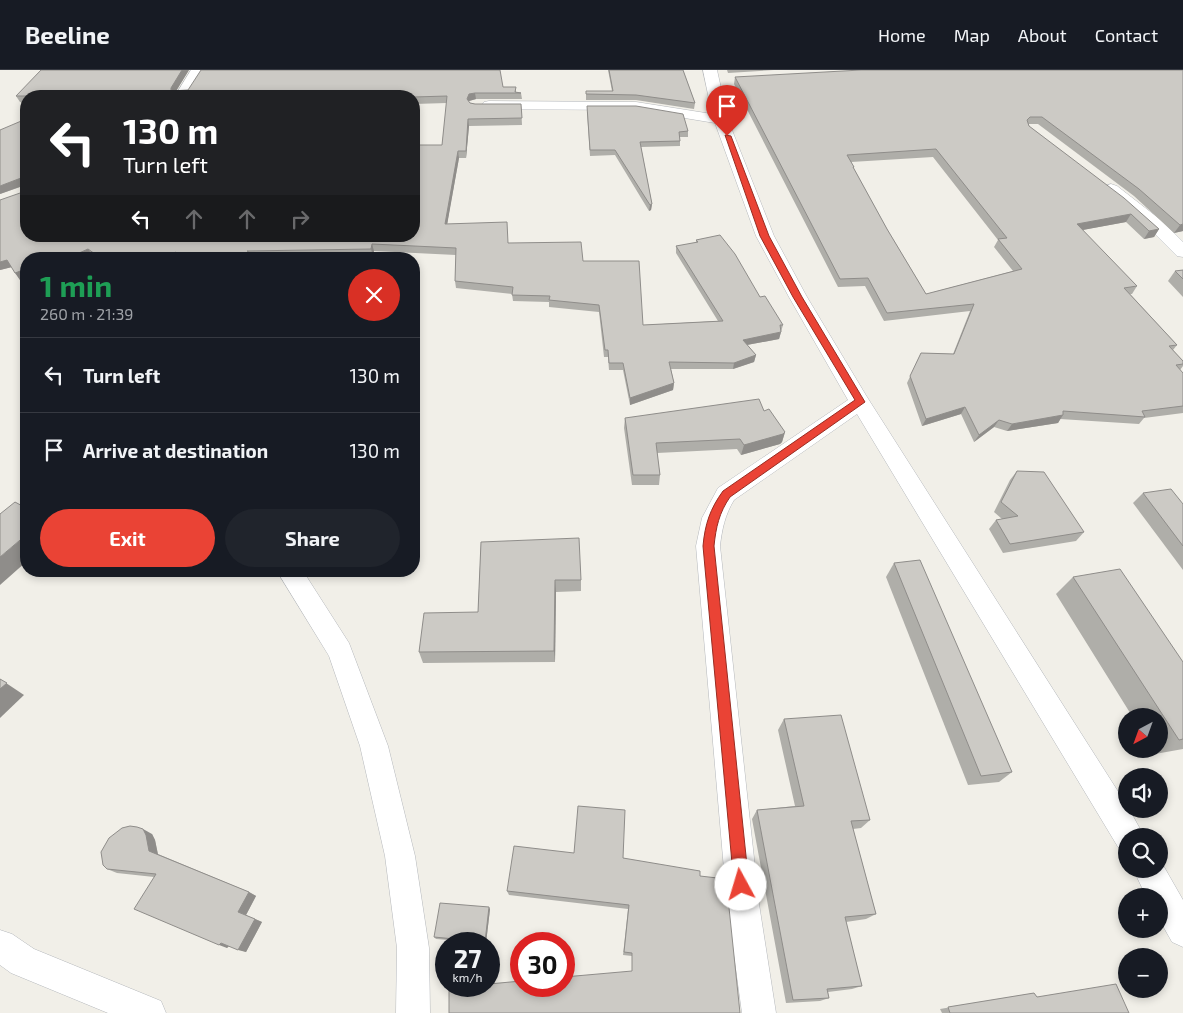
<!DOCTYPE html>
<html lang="en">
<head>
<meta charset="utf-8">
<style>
	body { margin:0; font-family:"Exo 2",sans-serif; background:#20242c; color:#f1f3f6; height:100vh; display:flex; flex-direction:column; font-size:19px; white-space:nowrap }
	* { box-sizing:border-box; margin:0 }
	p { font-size:16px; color:#9ea1a6 }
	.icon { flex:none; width:28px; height:28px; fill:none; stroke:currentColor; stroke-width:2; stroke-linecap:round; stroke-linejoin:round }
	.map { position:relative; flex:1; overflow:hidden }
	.side { position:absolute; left:20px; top:182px; width:400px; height:325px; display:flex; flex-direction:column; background:#171b24; border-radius:20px; box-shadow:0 2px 8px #0003 }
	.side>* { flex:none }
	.hud { position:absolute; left:20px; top:20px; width:400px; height:152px; border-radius:20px; box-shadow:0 2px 8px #0003; background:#202124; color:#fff; overflow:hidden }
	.needle { width:32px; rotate:221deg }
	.buttons { position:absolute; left:1118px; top:638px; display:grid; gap:10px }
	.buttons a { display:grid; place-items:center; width:50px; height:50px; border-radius:50%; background:#171b24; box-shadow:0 2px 8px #0003; font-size:25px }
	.speed { position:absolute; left:435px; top:862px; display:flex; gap:10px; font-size:25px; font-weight:700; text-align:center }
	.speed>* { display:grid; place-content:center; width:65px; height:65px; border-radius:50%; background:#171b24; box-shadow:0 2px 8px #0003; line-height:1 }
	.speed small { font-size:12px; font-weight:400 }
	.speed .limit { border:8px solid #d22; background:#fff; color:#111 }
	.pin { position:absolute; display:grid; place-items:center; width:42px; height:42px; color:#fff; margin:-51px -21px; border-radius:50% 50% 50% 0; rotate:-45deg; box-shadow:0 0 5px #0007 }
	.pin .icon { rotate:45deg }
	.me { position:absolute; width:55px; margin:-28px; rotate:354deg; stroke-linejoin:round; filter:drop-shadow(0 0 4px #0008) }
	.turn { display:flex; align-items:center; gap:18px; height:105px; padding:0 20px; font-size:22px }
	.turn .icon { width:65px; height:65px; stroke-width:2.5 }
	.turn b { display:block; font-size:35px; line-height:42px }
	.lanes { display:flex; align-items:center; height:48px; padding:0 20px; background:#0003; justify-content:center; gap:25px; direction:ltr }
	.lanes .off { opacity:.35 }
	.round { display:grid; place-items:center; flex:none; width:52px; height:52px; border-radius:26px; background:#20242c }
	.summary { display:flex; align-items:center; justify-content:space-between; height:85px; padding:0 20px }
	h1 { font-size:30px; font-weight:700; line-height:38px; color:#1e9e55 }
	.action { display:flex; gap:10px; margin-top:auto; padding:10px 20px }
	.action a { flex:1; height:58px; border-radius:30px; background:#ea4335; color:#fff; font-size:20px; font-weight:700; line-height:58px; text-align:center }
	.action a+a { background:#20242c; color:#f1f3f6 }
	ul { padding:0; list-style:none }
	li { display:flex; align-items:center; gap:15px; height:75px; padding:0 20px; border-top:1px solid #363941 }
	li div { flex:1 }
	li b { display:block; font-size:19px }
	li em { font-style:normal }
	header { display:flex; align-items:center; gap:30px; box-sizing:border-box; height:70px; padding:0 25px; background:#171b24; border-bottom:1px solid #363941 }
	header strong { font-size:24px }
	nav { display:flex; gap:28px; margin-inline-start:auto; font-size:18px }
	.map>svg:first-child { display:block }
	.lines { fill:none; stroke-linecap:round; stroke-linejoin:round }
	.minor-casing { stroke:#b5b8bc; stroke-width:1 }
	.minor { fill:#fff; fill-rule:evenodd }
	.wall { fill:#afaea9; fill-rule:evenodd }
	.shaded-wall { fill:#8f8d8a }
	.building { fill:#cccac5; stroke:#8f8d8a; fill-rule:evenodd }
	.route { fill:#ea4335; stroke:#982c22 }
</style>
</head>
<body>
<header>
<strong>Beeline</strong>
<nav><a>Home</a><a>Map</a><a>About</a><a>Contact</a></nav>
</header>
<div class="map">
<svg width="1183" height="943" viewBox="0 0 1183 943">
	<rect width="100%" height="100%" fill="#f1efe8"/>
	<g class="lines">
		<defs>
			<g id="minor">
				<polygon points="191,0 205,0 189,26 175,26"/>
				<path d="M 703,0 L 717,0 L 728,50 L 774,166 L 807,227 L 867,327 L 1126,734 L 1126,739 L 1129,739 L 1144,766 L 1126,766 L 1126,780 L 1118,777 L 857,344 L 734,430 C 725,445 722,459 720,476 L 759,834 L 776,943 L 742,943 L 727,834 L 696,476 L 702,448 L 718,418 L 848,330 L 789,227 L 756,166 L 715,53 L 636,40 L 489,39 L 484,38 L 482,35 L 484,32 L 489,31 L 636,32 L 712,44 Z"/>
				<polygon points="1111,114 1117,116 1162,151 1183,172 1183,187 1177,186 1150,159 1105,122 1103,119 1105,116"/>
				<polygon points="277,501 303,501 349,573 388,676 415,786 429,878 430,943 396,943 397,878 385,786 360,676 329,586"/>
				<polygon points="1159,788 1183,830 1183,877 1172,872 1159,849 1159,826 1146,826 1133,799 1159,799"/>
				<polygon points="0,860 12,864 34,879 161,931 166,943 108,943 11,903 0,895"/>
			</g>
		</defs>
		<use href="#minor" class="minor-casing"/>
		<use href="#minor" class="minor"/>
	</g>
	<g class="wall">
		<polygon points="189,0 176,21 516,17 516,22 521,23 522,29 476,29 469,31 469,32 470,33 475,34 521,34 522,55 469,56 466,88 459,88 447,154 509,173 583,191 643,255 718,251 676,183 676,176 696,173 696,170 760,227 783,255 779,269 747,275 756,285 754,292 733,299 671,299 674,313 673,320 630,335 623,300 609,300 608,287 604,287 599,242 549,237 549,232 513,231 512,224 456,218 455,211 456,185 374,181 373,186 259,188 260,189 97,189 93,186 86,189 26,189 20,210 12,197 0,200 23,122 23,116 0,124 26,49 26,166 442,75 447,33 414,34 414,26 26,26 26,33 20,32 16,26"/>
		<polygon points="608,0 683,0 695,33 694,39 636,30 586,30 586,21 612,21"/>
		<polygon points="727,0 774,0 728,3"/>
		<path d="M 1183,0 L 1183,161 L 1174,163 L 1134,126 L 1038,54 L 1029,54 L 1029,56 L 1159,159 L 1154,167 L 1144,169 L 1126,152 L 1082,160 L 1137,216 L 1132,224 L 1130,224 L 1177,275 L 1173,280 L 1183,291 L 1183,296 L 1180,300 L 1183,303 L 1183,343 L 1144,348 L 1139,354 L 1060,349 L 1058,353 L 1007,361 L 994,357 L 974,372 L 961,344 L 922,356 L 907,313 L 921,283 L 953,284 L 970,241 L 884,251 L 865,216 L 838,217 L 734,14 L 735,7 ZM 933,87 L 998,170 L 994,177 L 1013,201 L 926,224 L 887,159 L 854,99 L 854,97 L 851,92 Z"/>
		<polygon points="587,42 688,61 688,67 680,67 680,76 641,77 652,134 651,140 649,141 615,85 590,86"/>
		<polygon points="1183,200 1183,227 1168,211 1175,201"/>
		<polygon points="764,341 785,362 782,372 780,374 741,385 737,379 657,383 660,405 659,415 632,415 624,358 625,348"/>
		<polygon points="1017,401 1084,462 1076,471 1003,483 989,459 996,450 1002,449 994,442 1010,410"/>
		<polygon points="1143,423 1183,434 1183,500 1133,433"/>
		<polygon points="481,472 581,510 581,521 556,522 555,592 423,593 419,582 478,542"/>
		<polygon points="894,493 1012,702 999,712 968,715 886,507"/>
		<polygon points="1073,507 1183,592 1183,679 1155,684 1152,679 1159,679 1159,646 1132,646 1056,524"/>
		<polygon points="784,649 870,750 861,758 853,759 876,844 866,849 846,852 862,916 852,919 828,922 829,928 820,931 786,933 752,749 757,740 795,736 778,660"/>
		<polygon points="152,764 155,770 158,784 249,822 256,826 246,845 262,852 246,882 229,876 227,878 154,807 117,803 107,799"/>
		<polygon points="623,788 700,806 740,943 632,901 632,886 623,885 628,839 509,825 507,821"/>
		<polygon points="490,839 486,873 436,869 434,867"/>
		<polygon points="1034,923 1037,927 1129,943 942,943 940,939"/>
	</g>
	<g class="shaded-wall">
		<polygon points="182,0 189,0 173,26 171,18"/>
		<polygon points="475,23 476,29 469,31 467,36 467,29 469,24"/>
		<polygon points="468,49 469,56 466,88 466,81"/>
		<polygon points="458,81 459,88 446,161 445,154"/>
		<polygon points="21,108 25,115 0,124 0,116"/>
		<polygon points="652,134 651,140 649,141 650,135"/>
		<polygon points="1131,144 1126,152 1072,162 1077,154"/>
		<polygon points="1183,154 1183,161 1174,163 1180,155"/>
		<polygon points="1159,159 1154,167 1144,169 1149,161"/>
		<polygon points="372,174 374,181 373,186 371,179"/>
		<polygon points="88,179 93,186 86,189 68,189"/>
		<polygon points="176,182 180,189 164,189"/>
		<polygon points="64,185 66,189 54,189"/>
		<polygon points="115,185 117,189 108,189"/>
		<polygon points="7,190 12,197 0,200 0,192"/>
		<polygon points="26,199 26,208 20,210 15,203"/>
		<polygon points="781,262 779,269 741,276 743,270"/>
		<polygon points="756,285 754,292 733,299 734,293"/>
		<polygon points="674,313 673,320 630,335 630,328"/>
		<polygon points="965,337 961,344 922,356 926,349"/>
		<polygon points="1063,345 1058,353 1007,361 1012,354"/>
		<polygon points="999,350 994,357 974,372 979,365"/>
		<polygon points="785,362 782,372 780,374 741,385 744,375"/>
		<polygon points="26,465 26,492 0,515 0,487"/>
		<polygon points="555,510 556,522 555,592 554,581"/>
		<polygon points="0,609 24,625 0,648"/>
		<polygon points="143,759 152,764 155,770 158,785 149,781"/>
		<polygon points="249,822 256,826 246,845 238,842"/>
		<polygon points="489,837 490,839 486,873 485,872"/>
		<polygon points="255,849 262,852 246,882 238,880"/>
		<polygon points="221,873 229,876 227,878 219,875"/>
	</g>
	<g class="building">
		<polygon points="41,0 182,0 171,18 171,21 188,20 201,0 500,0 503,17 516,17 515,22 521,23 475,23 469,24 467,29 470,33 475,34 521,34 522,48 468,49 466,81 458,81 445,154 507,152 508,173 581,172 583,191 639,191 643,255 723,251 676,176 698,172 696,170 720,165 735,184 760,227 765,226 783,255 780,255 781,262 743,270 756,285 734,293 669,292 674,313 630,328 623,293 609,293 608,280 605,280 599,235 549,230 550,226 512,225 513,217 455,211 456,178 372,174 371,179 247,181 260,189 183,189 176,182 164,189 120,189 115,185 108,189 102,189 88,179 68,188 64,185 54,189 26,189 26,199 15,203 7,190 0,192 0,130 23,122 24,110 21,108 0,116 0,60 26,49 26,166 414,166 414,75 442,75 447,26 414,27 414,26 16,26"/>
		<polygon points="609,0 683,0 695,33 636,25 586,24 586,21 613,21"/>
		<path d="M 861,0 L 1183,0 L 1183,154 L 1180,155 L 1139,119 L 1042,47 L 1030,47 L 1027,50 L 1029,56 L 1124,128 L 1159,159 L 1149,161 L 1131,144 L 1077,154 L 1137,216 L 1124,218 L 1177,275 L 1169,276 L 1183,291 L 1183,294 L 1176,295 L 1183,303 L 1183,336 L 1142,341 L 1145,347 L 1063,341 L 1063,345 L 1012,354 L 999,350 L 979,365 L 965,337 L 926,349 L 910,306 L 921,283 L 954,284 L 974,234 L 887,243 L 868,208 L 840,209 L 735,7 ZM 936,79 L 1007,168 L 998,169 L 1022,199 L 926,224 L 887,159 L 853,97 L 854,97 L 847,85 Z"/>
		<polygon points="587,36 636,36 683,44 688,61 679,62 680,71 640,72 652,134 650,135 615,80 590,80"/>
		<polygon points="1183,200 1183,209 1175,201"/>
		<polygon points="759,329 764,341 769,339 785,362 783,364 744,375 740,369 656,373 660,405 633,405 625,348"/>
		<polygon points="1017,401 1044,402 1084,462 1010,474 996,450 1018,446 1001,432"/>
		<polygon points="1171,419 1183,434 1183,476 1143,423"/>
		<polygon points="15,432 26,438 26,465 0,487 0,444"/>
		<polygon points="579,468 581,510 555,510 554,581 419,582 424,543 478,542 481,472"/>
		<polygon points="920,490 1012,702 981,706 894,493"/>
		<polygon points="1120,499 1183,592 1183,669 1179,670 1073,507"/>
		<polygon points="0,609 7,613 0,619"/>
		<polygon points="841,645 870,750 851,751 876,844 845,847 862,916 827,919 829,928 793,930 757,740 804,736 784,649"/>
		<polygon points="578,736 625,740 623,788 700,801 700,806 726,809 740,943 449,943 449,917 459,916 489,916 489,914 521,911 521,916 564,916 564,907 632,901 632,883 624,882 629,835 507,821 514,776 574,783"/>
		<polygon points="130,756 137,757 143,759 146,765 149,781 249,822 238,842 255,849 238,880 221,873 219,875 134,839 156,804 107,799 103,795 101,782 109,768 122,758"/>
		<polygon points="440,833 489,837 485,872 434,867"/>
		<polygon points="1116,914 1129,943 950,943 948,937 1034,923 1037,927"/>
	</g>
	<path class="route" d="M 725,65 L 731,66 L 769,166 L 802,227 L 865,332 L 730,427 C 719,443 716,457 714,476 L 749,815 L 747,821 L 741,823 L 736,821 L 734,815 L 703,476 C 705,454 710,439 723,421 L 855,330 L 793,227 L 760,166 Z"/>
</svg>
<div class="buttons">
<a><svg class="needle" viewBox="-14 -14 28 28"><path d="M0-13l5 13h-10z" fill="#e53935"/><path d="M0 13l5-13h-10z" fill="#9ea1a6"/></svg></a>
<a><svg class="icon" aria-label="sound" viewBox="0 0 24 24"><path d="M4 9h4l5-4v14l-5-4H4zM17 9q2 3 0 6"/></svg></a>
<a><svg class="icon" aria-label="search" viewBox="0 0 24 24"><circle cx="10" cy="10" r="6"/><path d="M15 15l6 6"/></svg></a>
<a>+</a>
<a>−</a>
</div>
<div class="speed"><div>27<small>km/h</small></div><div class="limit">30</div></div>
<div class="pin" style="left:727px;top:66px;background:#d93025"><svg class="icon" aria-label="arrive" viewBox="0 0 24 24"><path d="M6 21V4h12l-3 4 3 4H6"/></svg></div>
<svg class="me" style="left:741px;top:815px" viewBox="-20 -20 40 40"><circle r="19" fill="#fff"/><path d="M0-13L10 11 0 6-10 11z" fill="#ea4335"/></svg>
<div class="hud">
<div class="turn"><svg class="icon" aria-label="left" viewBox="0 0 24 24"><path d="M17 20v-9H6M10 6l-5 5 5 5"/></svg><div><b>130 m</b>Turn left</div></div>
<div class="lanes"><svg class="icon" aria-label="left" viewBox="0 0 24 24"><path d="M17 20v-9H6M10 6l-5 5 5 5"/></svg><svg class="icon off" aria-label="ahead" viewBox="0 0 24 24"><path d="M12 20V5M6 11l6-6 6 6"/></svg><svg class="icon off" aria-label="ahead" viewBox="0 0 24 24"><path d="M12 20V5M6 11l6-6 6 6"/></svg><svg class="icon off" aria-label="right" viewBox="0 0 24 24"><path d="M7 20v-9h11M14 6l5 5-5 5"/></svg></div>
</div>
<section class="side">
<div class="summary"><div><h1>1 min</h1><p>260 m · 21:39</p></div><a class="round" style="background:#d93025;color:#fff"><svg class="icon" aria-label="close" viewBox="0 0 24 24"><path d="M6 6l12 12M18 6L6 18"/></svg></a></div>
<ul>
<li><svg class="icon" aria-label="left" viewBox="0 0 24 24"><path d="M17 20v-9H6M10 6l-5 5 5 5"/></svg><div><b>Turn left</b></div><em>130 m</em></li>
<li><svg class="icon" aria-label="arrive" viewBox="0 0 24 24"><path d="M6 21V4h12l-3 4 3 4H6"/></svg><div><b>Arrive at destination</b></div><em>130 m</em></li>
</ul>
<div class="action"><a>Exit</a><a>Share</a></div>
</section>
</div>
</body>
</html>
